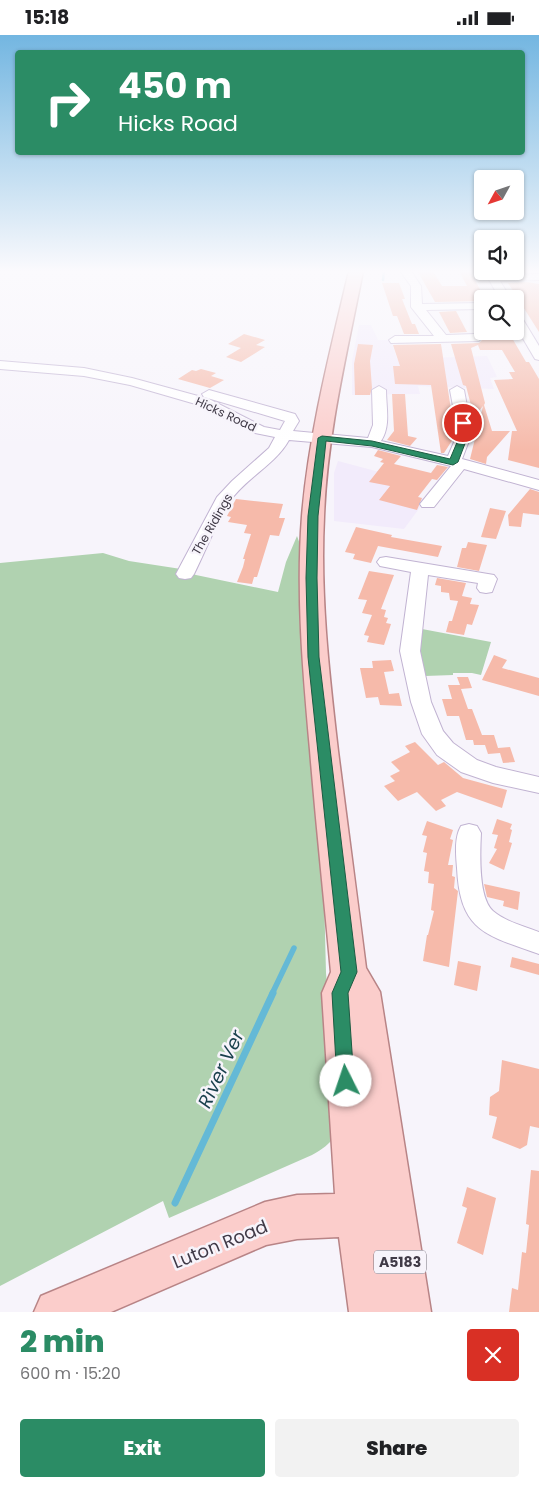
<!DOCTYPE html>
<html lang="en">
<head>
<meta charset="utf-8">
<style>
	body { margin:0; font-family:Poppins,sans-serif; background:#f2f2f2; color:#202124; height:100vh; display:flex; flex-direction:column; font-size:19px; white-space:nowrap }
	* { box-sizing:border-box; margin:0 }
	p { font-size:16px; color:#757577 }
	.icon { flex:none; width:28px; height:28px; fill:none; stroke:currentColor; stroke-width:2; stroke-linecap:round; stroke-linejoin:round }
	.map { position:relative; height:1277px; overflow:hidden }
	.details { display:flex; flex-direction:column; background:#fff; flex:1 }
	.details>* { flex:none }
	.banner { position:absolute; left:15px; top:15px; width:510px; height:105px; border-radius:5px; box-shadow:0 1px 4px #0004; background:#2b8c65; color:#fff; overflow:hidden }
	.needle { width:32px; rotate:230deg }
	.fabs { position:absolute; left:474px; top:135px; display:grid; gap:10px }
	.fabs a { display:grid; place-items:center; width:50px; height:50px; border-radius:5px; background:#fff; box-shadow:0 1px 4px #0004; font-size:25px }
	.pin { position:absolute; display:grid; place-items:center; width:42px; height:42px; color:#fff; margin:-21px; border:2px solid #fff; border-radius:50%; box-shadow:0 1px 5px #0007 }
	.me { position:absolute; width:55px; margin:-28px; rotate:356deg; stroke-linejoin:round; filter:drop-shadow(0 0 4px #0008) }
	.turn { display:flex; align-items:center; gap:18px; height:105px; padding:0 20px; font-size:22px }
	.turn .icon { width:65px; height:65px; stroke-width:2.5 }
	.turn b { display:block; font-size:35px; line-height:42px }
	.round { display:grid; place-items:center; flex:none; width:52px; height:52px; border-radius:5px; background:#f2f2f2 }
	.summary { display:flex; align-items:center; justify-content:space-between; height:85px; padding:0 20px }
	h1 { font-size:30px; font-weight:800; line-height:38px; color:#2b8c65 }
	.action { display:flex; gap:10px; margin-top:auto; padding:10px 20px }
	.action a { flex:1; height:58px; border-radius:5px; background:#2b8c65; color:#fff; font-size:20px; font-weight:800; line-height:58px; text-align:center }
	.action a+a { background:#f2f2f2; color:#202124 }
	.status { display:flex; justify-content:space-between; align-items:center; height:35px; padding:0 25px; background:#fff; direction:ltr }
	.status svg { height:14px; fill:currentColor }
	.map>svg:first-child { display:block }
	.built { fill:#f2ebfb }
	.green { fill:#b0d2b0 }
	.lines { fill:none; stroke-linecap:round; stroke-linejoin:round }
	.stream-far2 { stroke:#64b9d6; stroke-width:2.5 }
	.stream-far1 { stroke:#64b9d6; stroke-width:5.5 }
	.stream { stroke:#64b9d6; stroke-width:7 }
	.building { fill:#f6baaa }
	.minor-casing { stroke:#c1b3d2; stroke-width:2 }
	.major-casing { stroke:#b88486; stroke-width:3 }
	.minor { fill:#fff; fill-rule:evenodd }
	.major { fill:#fbcdcb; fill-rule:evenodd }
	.route { fill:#2b8c65; stroke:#1c5b42 }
	.labels { text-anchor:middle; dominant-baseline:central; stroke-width:5; stroke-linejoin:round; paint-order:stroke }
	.far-street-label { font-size:12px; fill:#403a47; stroke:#f7f4fb }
	.shield { fill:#f7f4fb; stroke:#77727d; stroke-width:1 }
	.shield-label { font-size:14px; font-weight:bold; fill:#403a47 }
	.near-street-label { font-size:18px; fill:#403a47; stroke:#f7f4fb }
	.near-water-label { font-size:19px; font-style:italic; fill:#183f4c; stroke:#f7f4fb }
</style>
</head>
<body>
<div class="status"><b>15:18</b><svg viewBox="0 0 49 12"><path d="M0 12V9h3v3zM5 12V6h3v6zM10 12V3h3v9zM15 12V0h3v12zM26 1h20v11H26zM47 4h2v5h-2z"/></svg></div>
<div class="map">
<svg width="539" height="1277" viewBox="0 0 539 1277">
	<rect width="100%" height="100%" fill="#f7f4fb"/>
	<g class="built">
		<polygon points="359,290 371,290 378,305 391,305 397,324 487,321 497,342 490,343 494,354 418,351 420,359 352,360 352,326"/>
		<polygon points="338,426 398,442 387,454 426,464 404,494 334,486 334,438"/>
	</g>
	<g class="green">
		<path d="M 297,501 L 301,512 L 323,819 L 326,938 L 338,1075 C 337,1101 335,1107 312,1120 L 169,1183 L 163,1166 L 0,1251 L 0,528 L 103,518 L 129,526 L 181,534 L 196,540 L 278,557 L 286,527 Z"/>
		<polygon points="422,594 491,607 481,640 472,638 453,638 453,640 425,641 419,615"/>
	</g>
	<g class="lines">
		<polyline class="stream-far2" points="383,245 384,236"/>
		<polyline class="stream-far1" points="272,959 294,913"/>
		<polyline class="stream" points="175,1168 273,958"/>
	</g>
	<g class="building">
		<polygon points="433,236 442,251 467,251 459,236 470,236 482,258 482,266 435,267 418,237"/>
		<polygon points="527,247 539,249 539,297 508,248"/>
		<polygon points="382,248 399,248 405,264 402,264 412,289 415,289 419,299 404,299 397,281 393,281"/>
		<polygon points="456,276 467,297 450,298 439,277"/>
		<polygon points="495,296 508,296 526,327 529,327 539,344 539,433 508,425 512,396 517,396 494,345 513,344 509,337 515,337 502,315 480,315 478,310 471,313 485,368 484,370 492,396 510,396 487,422 486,429 470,424 483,371 474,382 466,351 463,350 451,309 479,308 483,304 480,299 496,299"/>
		<polygon points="244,299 265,305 256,310 265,312 241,327 226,322 241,313 228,309"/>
		<polygon points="358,309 373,310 370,326 372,353 370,360 355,360 354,329"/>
		<polygon points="441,309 455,401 444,418 441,418 431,350 395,349 393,331 400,331 393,310"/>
		<polygon points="201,334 216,338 211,341 224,345 210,353 178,344 192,335 196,336"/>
		<polygon points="392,359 405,359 408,401 417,403 410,411 387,405 394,396"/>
		<polygon points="378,415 401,421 394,429 431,438 437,430 448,432 437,445 432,444 418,462 422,463 417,475 379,465 390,451 369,447 384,428 380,427 383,424 374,421"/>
		<polygon points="530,454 539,457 539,480 523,478 521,492 509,491 508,480"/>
		<polygon points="236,464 283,469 279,483 285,483 279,501 270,500 257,542 254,542 252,549 237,547 243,532 245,524 243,524 251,499 244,498 247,490 228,487 231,482 227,481"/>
		<polygon points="490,473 506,476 496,504 481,502"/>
		<polygon points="356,492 392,500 391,502 442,511 438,522 378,511 371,528 353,524 355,519 345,517"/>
		<polygon points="468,507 487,510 479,536 457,532 462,513 466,513"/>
		<polygon points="369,536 394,540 381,574 386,575 384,582 388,583 386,588 391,589 384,610 367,607 369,601 364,600 372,580 362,578 367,565 358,564"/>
		<polygon points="437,543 466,548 462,561 472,563 470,569 479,570 472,590 467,589 464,600 446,597 449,586 452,586 458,566 450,565 449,558 441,557 441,551 435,550"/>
		<polygon points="494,620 507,625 502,633 539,643 539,661 482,645"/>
		<polygon points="391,625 394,636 384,637 389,659 399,658 402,671 380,670 378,662 366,663 360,633 373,633 372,626"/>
		<polygon points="457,642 468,642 472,653 461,654 468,674 472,674 482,700 494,700 498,713 510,712 515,727 503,728 500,718 488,719 485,710 474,710 473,705 466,705 459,681 447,681 442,664 452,664 448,650 460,650"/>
		<polygon points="415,707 438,730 444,727 463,743 507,755 502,773 457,757 441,765 446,771 436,776 417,757 398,766 384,751 395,746 390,741 400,736 391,727 410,717 405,711"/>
		<polygon points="497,784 512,789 510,794 512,795 509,807 512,808 504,835 489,828 497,814 494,813 498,800 492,799"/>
		<polygon points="427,786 453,795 450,804 453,805 448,830 453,830 452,841 455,842 454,853 458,856 449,932 423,926 427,900 428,900 434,876 431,875 434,849 428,848 429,837 424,836 427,818 423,817 427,801 422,800"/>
		<polygon points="484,849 520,857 518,875 503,871 504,866 487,862"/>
		<polygon points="512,922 539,929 539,940 510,932"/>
		<polygon points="458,926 481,931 477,956 454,950"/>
		<polygon points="502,1025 539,1034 539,1093 530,1091 527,1110 520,1114 492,1103 497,1082 489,1080 490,1062 499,1056"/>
		<polygon points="531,1135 539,1136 539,1277 509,1277 512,1253 518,1255 522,1217 526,1218 529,1190 526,1189"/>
		<polygon points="467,1152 496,1163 483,1220 457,1208 467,1173 462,1171"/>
	</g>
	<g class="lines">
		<defs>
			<g id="minor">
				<polygon points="400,236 411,236 421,251 422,269 482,268 482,274 426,275 446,300 475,299 479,300 481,303 479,306 391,308 389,305 395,301 434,301 411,272 411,251"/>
				<polygon points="484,236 494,236 497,240 539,239 539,245 500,246 511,264 500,264"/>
				<polygon points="515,277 519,278 539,311 539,325 535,324 515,290"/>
				<path d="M 0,326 L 84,333 L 132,343 L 209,364 L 264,392 L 280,395 L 285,386 L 204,362 L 202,359 L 209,355 L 295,379 L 299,386 L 293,396 L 368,403 L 373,390 L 372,355 L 379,351 L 386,355 C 386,372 391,391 381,406 L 448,421 L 458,398 L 450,355 L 457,351 L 464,355 L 472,398 L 462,424 L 539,445 L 539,455 L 464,434 L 434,472 L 422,472 L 420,469 L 451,431 L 372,412 L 289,405 C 275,430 247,442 230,466 C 217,486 205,517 194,539 L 191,543 L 185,544 L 179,543 L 176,539 L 217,462 L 232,446 L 269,413 L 275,402 L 255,398 L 199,370 L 130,350 L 84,341 L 0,334 Z"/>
				<polygon points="386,522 494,540 497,544 492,557 486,558 480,557 477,553 478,548 428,540 420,616 431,667 443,696 453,708 477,725 496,732 539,742 539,758 493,748 461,737 437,720 422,699 411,667 400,616 411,537 380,531 377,527 380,523"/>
				<path d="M 469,789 L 477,791 L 481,798 C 480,817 478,863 493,876 C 506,887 524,891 539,897 L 539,919 C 486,900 460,897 457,833 C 456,820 454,803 461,791 Z"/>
			</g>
			<path id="major" d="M 349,236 L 363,236 C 347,318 327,399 324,482 C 320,560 329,638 338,716 C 347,788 357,860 366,933 L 380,957 L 431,1277 L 349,1277 L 339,1202 L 297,1204 L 266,1210 L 111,1277 L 34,1277 L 41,1261 L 265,1167 L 297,1160 L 335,1159 L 322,958 L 331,937 C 324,863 316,789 310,715 C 303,637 296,559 302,481 C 309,398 330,317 349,236 Z"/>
		</defs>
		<use href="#minor" class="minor-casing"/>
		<use href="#major" class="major-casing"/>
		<use href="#minor" class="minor"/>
		<use href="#major" class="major"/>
	</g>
	<linearGradient id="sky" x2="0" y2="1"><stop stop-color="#73b6e1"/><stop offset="0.57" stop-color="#fbfafd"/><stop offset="1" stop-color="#fbfafd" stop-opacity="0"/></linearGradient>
	<rect width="539" height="415" fill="url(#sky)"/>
	<polygon class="route" points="460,386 466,386 469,398 458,427 453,430 372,411 326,406 318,481 317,543 319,622 357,937 348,958 354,1046 352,1051 346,1054 340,1051 337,1046 332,958 341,937 308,622 306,543 308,481 318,403 322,401 372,406 450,424 461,398"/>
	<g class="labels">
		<g class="far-street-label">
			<text transform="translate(226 379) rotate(25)">Hicks Road</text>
			<text transform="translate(212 489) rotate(-60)">The Ridings</text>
		</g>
		<rect class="shield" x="374" y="1215.5" width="52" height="23" rx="4"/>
		<g class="shield-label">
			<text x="400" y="1227">A5183</text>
		</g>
		<g class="near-street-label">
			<text transform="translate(220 1209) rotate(-22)">Luton Road</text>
		</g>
		<g class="near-water-label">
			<text transform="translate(221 1034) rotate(-65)">River Ver</text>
		</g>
	</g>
</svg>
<div class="fabs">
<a><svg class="needle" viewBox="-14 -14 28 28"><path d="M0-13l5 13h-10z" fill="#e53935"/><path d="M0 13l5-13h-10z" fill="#757577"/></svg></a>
<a><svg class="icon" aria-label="sound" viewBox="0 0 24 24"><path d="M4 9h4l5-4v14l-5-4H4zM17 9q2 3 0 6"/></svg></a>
<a><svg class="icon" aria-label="search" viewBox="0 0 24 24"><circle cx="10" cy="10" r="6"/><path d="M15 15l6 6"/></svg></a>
</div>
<div class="pin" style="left:463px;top:388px;background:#d93025"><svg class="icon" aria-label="arrive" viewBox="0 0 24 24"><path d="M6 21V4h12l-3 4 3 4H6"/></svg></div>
<svg class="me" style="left:346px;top:1046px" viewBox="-20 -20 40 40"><circle r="19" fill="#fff"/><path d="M0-13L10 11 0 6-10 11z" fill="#2b8c65"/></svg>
<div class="banner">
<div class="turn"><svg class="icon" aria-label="right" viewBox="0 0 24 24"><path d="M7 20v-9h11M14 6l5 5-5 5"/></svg><div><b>450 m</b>Hicks Road</div></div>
</div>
</div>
<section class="details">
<div class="summary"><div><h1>2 min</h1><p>600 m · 15:20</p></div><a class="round" style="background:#d93025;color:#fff"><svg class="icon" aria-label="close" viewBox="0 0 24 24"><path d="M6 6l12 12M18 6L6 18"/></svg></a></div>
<div class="action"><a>Exit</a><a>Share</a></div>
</section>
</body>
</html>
